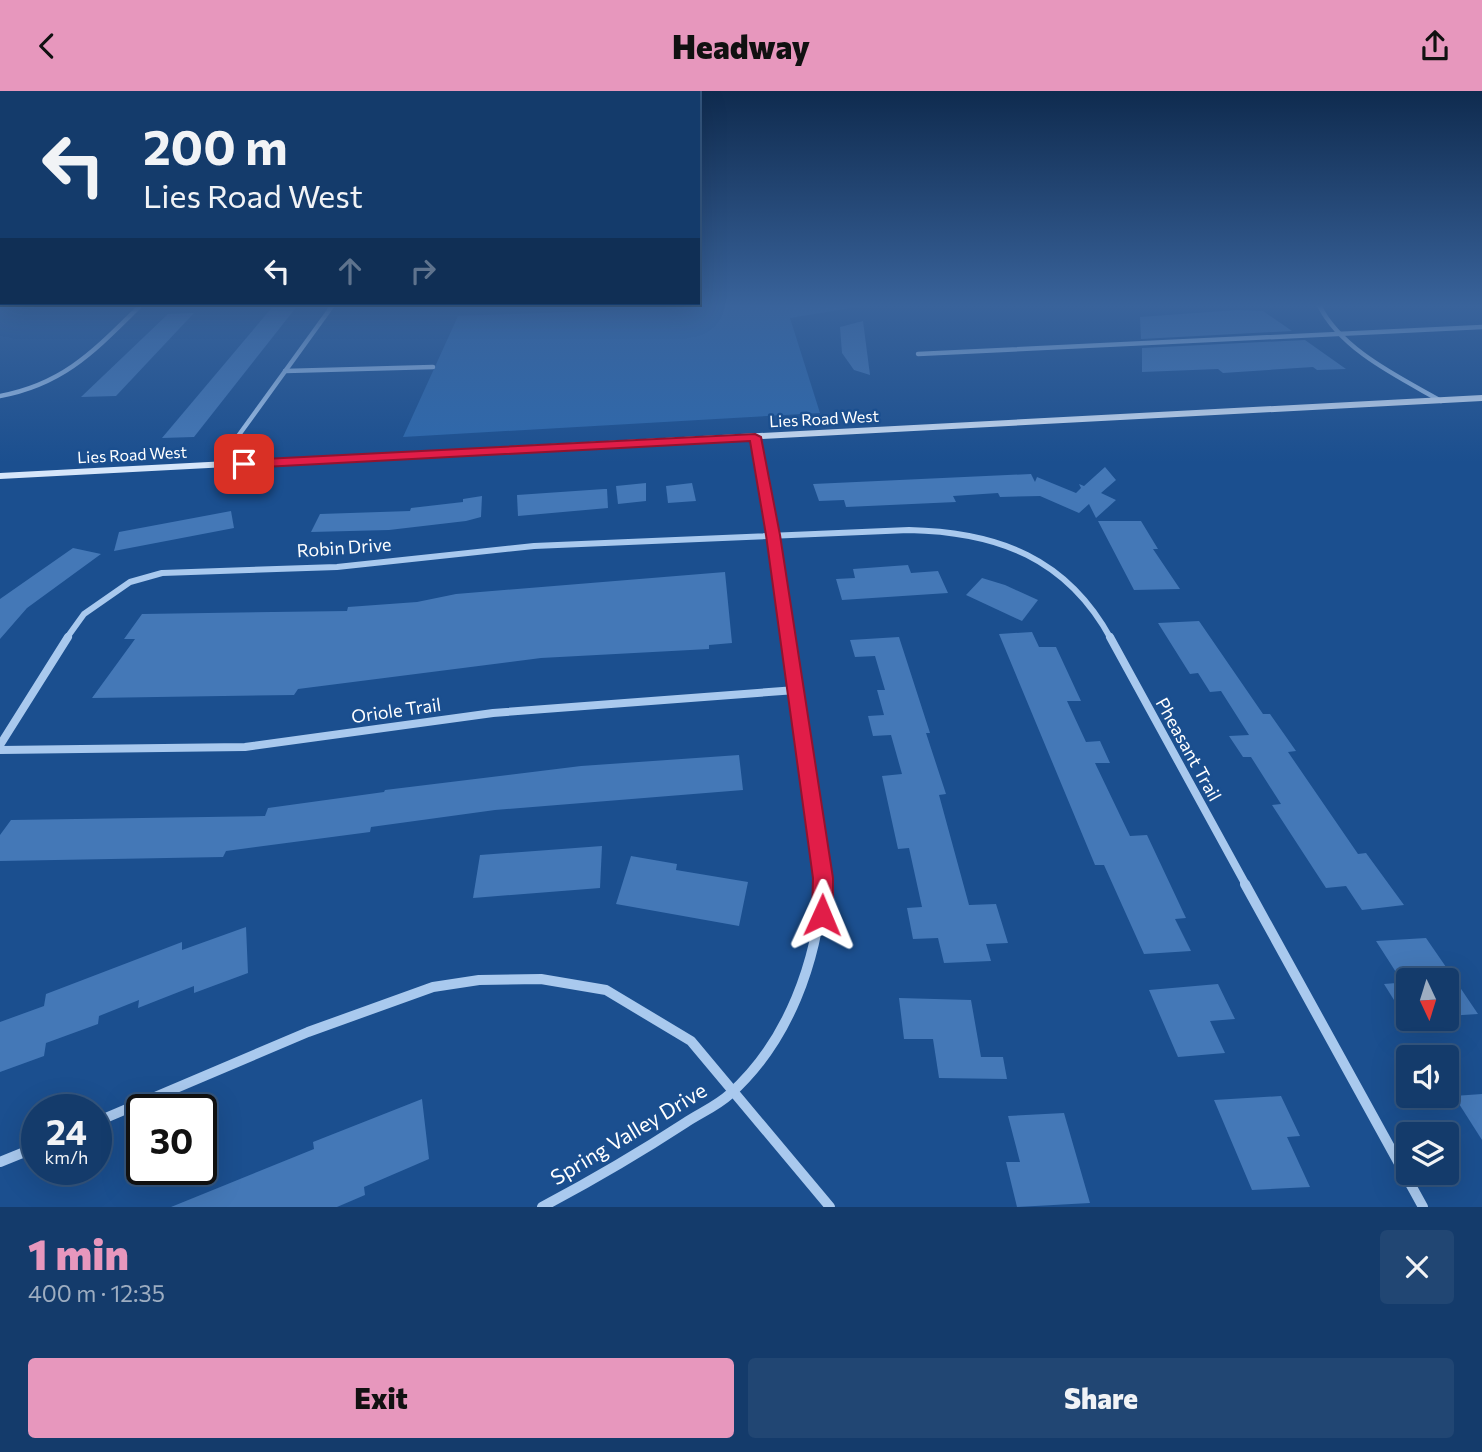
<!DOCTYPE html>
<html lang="en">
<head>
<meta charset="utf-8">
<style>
	body { margin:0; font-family:Commissioner,sans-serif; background:#214673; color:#f1f3f6; height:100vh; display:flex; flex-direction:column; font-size:26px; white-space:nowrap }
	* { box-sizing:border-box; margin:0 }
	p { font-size:23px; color:#9dadc1 }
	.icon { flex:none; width:38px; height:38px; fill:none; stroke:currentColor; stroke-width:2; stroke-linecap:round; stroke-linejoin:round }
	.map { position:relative; height:1116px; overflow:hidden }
	.side { display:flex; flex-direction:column; background:#143b6b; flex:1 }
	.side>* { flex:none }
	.top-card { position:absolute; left:0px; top:0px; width:700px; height:214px; box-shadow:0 7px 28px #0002,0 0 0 2px #33557e; background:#143b6b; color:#f1f3f6; overflow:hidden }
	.needle { width:46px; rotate:176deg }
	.fabs { position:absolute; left:1396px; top:877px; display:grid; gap:14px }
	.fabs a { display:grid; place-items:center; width:63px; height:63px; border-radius:7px; background:#143b6b; box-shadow:0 7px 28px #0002,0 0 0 2px #33557e; font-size:35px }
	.speed { position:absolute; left:21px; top:1003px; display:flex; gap:14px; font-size:35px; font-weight:700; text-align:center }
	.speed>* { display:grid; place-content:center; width:91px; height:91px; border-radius:50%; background:#143b6b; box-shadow:0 7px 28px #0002,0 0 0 2px #33557e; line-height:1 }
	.speed small { font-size:18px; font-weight:400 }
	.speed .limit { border:4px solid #111; border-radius:10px; background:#fff; color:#111 }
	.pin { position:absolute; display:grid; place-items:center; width:60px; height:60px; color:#fff; margin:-30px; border-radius:14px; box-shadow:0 4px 10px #0006 }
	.me { position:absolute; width:77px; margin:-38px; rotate:1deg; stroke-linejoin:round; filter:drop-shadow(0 0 5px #0008) }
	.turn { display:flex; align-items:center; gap:24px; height:147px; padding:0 28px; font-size:32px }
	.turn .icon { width:91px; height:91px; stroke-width:2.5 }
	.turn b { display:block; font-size:49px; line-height:60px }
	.lanes { display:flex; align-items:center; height:66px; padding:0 28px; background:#0003; justify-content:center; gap:35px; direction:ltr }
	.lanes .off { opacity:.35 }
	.round { display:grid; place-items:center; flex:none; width:74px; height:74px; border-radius:7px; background:#214673 }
	.headline { display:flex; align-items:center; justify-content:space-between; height:119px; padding:0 28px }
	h1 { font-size:42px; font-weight:800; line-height:52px; color:#e797bd }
	.action { display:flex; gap:14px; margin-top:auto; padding:14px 28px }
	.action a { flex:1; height:80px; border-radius:7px; background:#e797bd; color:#111; font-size:28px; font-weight:800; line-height:80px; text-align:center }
	.action a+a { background:#214673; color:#f1f3f6 }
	header { display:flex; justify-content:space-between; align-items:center; height:91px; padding:0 28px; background:#e797bd; color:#111; font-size:32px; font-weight:800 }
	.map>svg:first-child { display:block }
	.green { fill:#2e69ad }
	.building { fill:#4478b7 }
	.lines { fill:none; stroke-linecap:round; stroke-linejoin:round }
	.street-far3 { stroke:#a9c9ee; stroke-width:4.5 }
	.street-far2 { stroke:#a9c9ee; stroke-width:6 }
	.street-far1 { stroke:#a9c9ee; stroke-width:8 }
	.street { stroke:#a9c9ee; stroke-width:10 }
	.secondary { fill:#d6e6fa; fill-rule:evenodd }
	.route { fill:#e11d48; stroke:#92132f; stroke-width:2 }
	.labels { text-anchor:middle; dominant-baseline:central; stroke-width:5; stroke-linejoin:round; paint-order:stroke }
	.far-street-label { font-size:16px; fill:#fff; stroke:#1b4f8f }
	.street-label { font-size:18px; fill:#fff; stroke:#1b4f8f }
	.near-street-label { font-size:21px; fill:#fff; stroke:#1b4f8f }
</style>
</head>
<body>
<header><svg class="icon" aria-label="back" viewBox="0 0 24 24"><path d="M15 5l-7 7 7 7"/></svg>Headway<svg class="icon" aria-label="share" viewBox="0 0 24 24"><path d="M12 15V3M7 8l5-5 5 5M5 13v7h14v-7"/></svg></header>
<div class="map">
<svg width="1482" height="1116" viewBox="0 0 1482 1116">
	<rect width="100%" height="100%" fill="#1b4f8f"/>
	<polygon class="green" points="753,214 869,214 790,227 820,322 403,346 458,225"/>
	<g class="building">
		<polygon points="274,214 298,214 194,346 162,347"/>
		<polygon points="1237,219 1263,220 1292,240 1141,248 1140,226"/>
		<polygon points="194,222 116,305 81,306 168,223"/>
		<polygon points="863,230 870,284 854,279 842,262 840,236"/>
		<polygon points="1305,249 1346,278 1317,279 1313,276 1223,282 1218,278 1142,281 1142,257"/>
		<polygon points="1105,376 1116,389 1101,402 1116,409 1096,427 1089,413 1079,422 1040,405 1000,406 998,402 953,405 956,411 846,416 844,409 819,410 813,393 1031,383 1035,391 1037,386 1076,402 1081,397 1079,393 1084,395"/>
		<polygon points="646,392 646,410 618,413 616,395"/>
		<polygon points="692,392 696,410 668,412 666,395"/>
		<polygon points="604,398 607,398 608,417 518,425 517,404"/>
		<polygon points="482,405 481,426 466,430 389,439 311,441 320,423 410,420 411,417 463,411 463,408"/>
		<polygon points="231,420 234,437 114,460 119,441"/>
		<polygon points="1098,430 1141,430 1158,458 1153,458 1180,498 1134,499"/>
		<polygon points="73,457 101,463 27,517 0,548 0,508"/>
		<polygon points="908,474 911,482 938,480 948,502 842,509 836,488 855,487 853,478"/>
		<polygon points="725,481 732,552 709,554 709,558 541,567 298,598 294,604 92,607 135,548 124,548 142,523 347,520 348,516 417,511 456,503"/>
		<polygon points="982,487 1005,494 1038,509 1022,530 966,504"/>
		<polygon points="1199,530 1263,623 1270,623 1296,660 1288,661 1358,763 1366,762 1404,814 1362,819 1346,795 1326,797 1272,714 1281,713 1251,666 1243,666 1229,645 1249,644 1221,600 1210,601 1198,582 1190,583 1158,532"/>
		<polygon points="1032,541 1039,556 1056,556 1081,610 1067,610 1086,651 1100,650 1110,672 1095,672 1130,745 1147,744 1186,827 1175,828 1191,860 1144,863 1104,774 1095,774 999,543"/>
		<polygon points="899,546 930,642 926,642 946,703 939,704 969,814 996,813 1008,852 986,853 991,870 944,872 938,847 913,848 907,817 922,816 909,757 898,758 882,685 902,683 891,644 873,645 868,625 884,624 877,599 885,599 875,565 855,566 850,549"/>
		<polygon points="739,664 743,699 495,719 371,736 370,741 226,760 223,766 0,770 0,744 11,729 265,725 268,717 384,701 385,699 581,675"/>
		<polygon points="602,755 600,797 473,807 480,764"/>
		<polygon points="631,765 677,773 676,779 748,791 739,835 616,813"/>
		<polygon points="246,836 248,882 194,902 194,895 138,917 139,909 99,925 98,933 46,952 44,965 0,981 0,931 44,915 46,903 182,851 182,859"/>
		<polygon points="1426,847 1455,889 1478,923 1447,925 1447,889 1401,889 1376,850"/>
		<polygon points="1409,891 1409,933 1384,893"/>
		<polygon points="1218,893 1235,928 1210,930 1225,962 1178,966 1149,899"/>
		<polygon points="899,907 971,909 981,966 1003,966 1007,988 939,987 933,948 904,948"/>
		<polygon points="1482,1003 1482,1049 1454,1005"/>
		<polygon points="1281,1005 1300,1045 1287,1046 1310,1096 1252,1099 1214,1009"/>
		<polygon points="422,1008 429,1068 364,1096 365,1104 337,1116 171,1116 314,1058 313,1051"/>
		<polygon points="1064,1022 1090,1112 1017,1116 1006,1071 1020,1071 1008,1025"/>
	</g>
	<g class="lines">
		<g class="street-far3">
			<path d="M 1319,214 C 1341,259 1399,286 1441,310"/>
			<polyline points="918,263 1482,236"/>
			<polyline points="285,280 433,276"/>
			<path d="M 0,305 C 65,293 96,258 141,214"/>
			<polyline points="755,346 757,359"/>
			<polyline points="228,359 333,214"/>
		</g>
		<g class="street-far2">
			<polyline points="757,357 788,548"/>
			<polyline points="217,374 229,357"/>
			<path d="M 66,548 L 84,523 L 130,491 L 162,482 L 337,476 L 534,455 L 909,439 C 998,441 1067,467 1111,548"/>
		</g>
		<g class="street-far1">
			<polyline points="788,546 822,794"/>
			<polyline points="1110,546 1246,794"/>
			<polyline points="0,654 68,546"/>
			<polyline points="0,659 245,656 493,622 796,599"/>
		</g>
		<g class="street">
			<polyline points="1245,793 1423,1116"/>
			<polyline points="96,1031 308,941 433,896 479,889 541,888 606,899 691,950 830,1116"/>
			<polyline points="0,1071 37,1056"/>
			<path d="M 542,1116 C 591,1090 639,1062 685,1032 C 700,1022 717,1015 730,1003 C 789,950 817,870 823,793"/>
		</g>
		<polygon class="secondary" points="1482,304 1482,310 0,388 0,382"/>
	</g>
	<linearGradient id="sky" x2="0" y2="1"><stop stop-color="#0f2b4f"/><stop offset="0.58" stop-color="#39639b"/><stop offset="1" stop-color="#39639b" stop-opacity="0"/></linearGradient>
	<rect width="1482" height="371" fill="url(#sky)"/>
	<polygon class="route" points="755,343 761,346 780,444 833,787 833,824 830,831 822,834 815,831 812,824 813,787 766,444 750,350 244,377 237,373 244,369"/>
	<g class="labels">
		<g class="far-street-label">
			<text transform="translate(824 327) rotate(-3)">Lies Road West</text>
			<text transform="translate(132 363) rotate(-3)">Lies Road West</text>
		</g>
		<g class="street-label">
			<text transform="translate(344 456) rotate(-4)">Robin Drive</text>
			<text transform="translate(396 619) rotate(-8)">Oriole Trail</text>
			<text transform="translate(1189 658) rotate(61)">Pheasant Trail</text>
		</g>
		<g class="near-street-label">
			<text transform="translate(628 1042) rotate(-31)">Spring Valley Drive</text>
		</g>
	</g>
</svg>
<div class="fabs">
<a><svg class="needle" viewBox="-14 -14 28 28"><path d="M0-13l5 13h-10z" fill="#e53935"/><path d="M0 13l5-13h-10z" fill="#9dadc1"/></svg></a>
<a><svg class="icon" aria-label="sound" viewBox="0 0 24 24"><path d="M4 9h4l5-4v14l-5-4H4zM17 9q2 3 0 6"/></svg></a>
<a><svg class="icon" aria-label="layers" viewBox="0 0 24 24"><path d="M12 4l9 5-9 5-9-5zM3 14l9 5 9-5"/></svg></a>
</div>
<div class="speed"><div>24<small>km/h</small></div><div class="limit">30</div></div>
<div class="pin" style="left:244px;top:373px;background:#d93025"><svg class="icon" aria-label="arrive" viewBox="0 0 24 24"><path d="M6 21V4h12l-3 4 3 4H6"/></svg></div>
<svg class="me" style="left:822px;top:824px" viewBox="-20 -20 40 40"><path d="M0-17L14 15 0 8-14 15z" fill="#e11d48" stroke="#fff" stroke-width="4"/></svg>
<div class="top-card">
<div class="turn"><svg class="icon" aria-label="left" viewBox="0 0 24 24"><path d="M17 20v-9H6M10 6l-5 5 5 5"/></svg><div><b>200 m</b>Lies Road West</div></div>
<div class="lanes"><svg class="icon" aria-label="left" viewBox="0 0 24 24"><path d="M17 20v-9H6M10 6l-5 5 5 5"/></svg><svg class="icon off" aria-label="ahead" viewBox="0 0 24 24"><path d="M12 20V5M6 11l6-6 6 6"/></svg><svg class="icon off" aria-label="right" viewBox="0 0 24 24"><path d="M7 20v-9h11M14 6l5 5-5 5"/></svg></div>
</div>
</div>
<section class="side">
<div class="headline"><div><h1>1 min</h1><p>400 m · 12:35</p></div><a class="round"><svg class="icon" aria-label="close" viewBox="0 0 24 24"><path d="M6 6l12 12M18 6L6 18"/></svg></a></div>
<div class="action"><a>Exit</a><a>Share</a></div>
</section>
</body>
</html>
